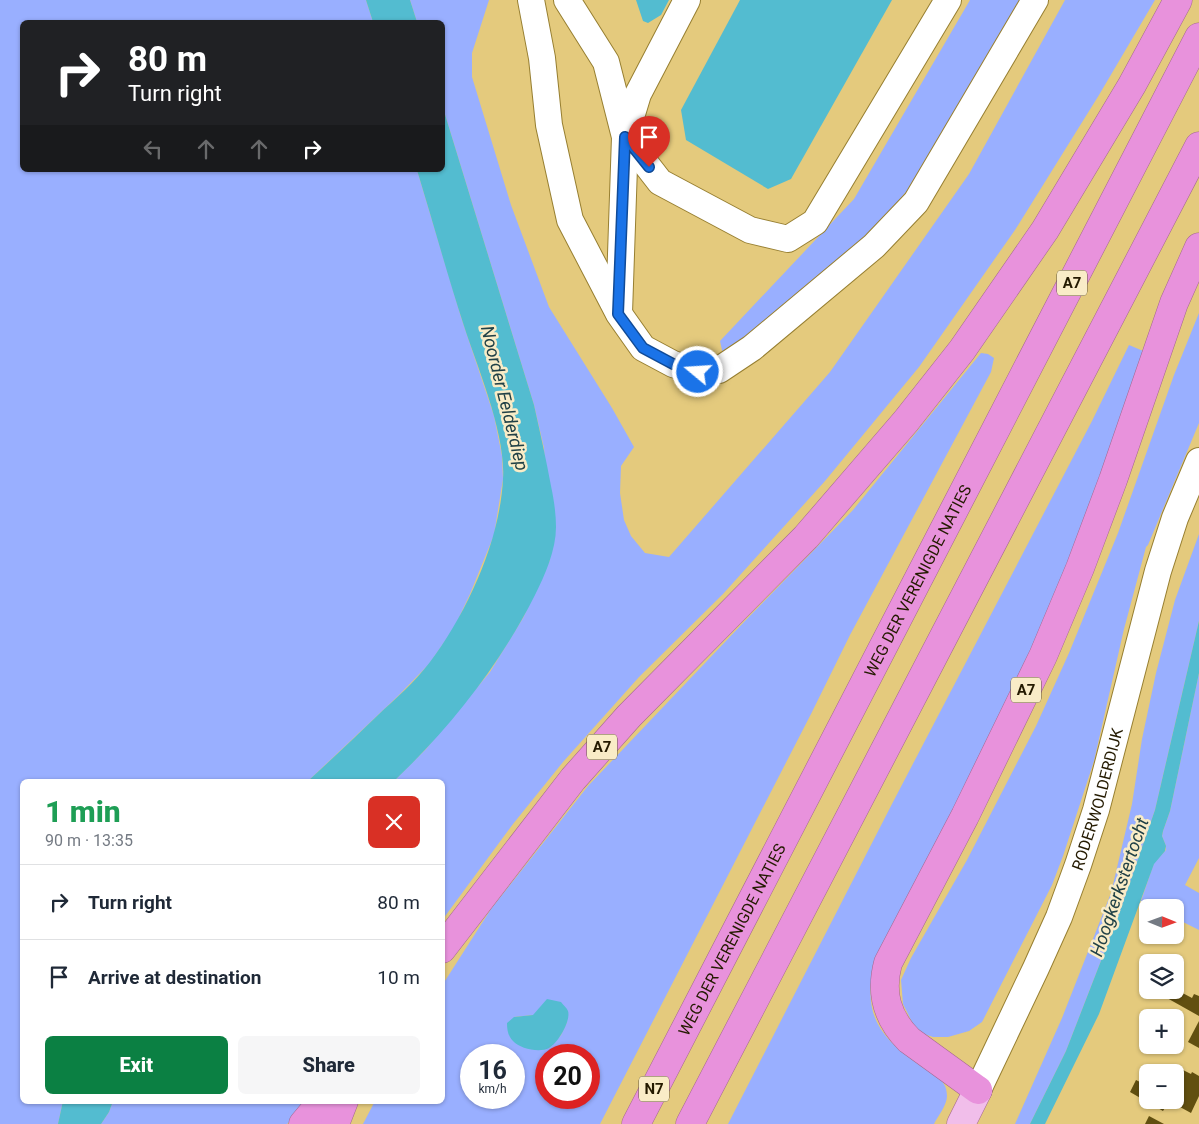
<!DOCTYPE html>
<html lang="en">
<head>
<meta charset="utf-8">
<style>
	body { margin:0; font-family:Roboto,sans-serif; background:#f6f6f7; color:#1f2937; height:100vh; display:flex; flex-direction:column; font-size:19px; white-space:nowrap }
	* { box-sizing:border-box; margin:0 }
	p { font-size:16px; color:#747a83 }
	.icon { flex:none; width:28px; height:28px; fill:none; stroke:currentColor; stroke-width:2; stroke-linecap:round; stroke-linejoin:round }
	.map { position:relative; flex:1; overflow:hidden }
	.sheet { position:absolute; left:20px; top:779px; width:425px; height:325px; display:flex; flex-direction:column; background:#fff; border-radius:8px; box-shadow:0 1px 4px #0004 }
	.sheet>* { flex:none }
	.guide { position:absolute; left:20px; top:20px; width:425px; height:152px; border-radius:8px; box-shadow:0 1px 4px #0004; background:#202124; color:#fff; overflow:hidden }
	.needle { width:32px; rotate:91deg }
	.buttons { position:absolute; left:1139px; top:899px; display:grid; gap:10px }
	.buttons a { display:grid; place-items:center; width:45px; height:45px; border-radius:8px; background:#fff; box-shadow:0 1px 4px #0004; font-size:25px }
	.speed { position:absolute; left:460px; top:1044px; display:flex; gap:10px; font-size:25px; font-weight:700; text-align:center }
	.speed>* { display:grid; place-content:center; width:65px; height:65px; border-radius:50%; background:#fff; box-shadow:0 1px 4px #0004; line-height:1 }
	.speed small { font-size:12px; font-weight:400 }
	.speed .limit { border:8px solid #d22; background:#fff; color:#111 }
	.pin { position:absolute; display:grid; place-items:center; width:42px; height:42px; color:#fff; margin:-51px -21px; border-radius:50% 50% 50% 0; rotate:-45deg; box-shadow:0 0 5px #0007 }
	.pin .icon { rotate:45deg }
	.me { position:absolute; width:55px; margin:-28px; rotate:288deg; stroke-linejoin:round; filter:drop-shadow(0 0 4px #0008) }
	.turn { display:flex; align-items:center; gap:18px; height:105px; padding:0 25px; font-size:22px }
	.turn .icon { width:65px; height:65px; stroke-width:2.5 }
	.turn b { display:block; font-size:35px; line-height:42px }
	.lanes { display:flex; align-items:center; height:48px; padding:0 25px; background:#0003; justify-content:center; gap:25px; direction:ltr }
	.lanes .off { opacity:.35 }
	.round { display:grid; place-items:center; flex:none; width:52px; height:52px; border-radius:8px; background:#f6f6f7 }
	.head { display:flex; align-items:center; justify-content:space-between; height:85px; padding:0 25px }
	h1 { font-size:30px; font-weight:800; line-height:38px; color:#1e9e55 }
	.action { display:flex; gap:10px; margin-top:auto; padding:10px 25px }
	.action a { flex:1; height:58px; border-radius:8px; background:#0b8043; color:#fff; font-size:20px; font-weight:800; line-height:58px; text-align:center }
	.action a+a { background:#f6f6f7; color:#1f2937 }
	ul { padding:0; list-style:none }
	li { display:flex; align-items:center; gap:15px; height:75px; padding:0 25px; border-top:1px solid #e0e1e3 }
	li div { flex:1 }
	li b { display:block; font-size:19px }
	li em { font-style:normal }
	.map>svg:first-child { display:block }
	.green { fill:#99afff; fill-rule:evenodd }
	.water { fill:#53bcd0 }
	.building { fill:#614f10 }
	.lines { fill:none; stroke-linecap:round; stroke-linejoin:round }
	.minor-casing { stroke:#977f31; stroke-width:28 }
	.major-casing { stroke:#a3688f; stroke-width:29 }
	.highway-casing { stroke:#a3688f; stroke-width:29 }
	.minor { stroke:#fff; stroke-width:26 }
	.major { stroke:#f1beea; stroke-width:28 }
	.highway { stroke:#e892dc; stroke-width:28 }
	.route-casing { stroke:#114b97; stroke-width:12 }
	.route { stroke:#1a73e8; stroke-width:9 }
	.labels { text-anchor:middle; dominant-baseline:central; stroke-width:5; stroke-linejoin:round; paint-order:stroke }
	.shield { fill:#f9ecc7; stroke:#64593c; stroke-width:1 }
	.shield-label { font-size:15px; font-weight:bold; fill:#241a00 }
	.street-label { font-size:16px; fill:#241a00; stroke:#f9ecc7 }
	.water-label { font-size:18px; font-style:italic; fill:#214147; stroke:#f9ecc7 }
</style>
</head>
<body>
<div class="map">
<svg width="1199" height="1124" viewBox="0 0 1199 1124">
	<rect width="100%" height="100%" fill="#e4ca7d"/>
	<g class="green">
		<polygon points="0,0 366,0 373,22 22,22 22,170 417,170 461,317 494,416 502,456 503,479 494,535 470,594 454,628 429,664 398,696 308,781 22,781 22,1101 63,1101 58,1124 0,1124"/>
		<polygon points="410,0 489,0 472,53 472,77 511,205 549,307 612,408 634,447 621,466 620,493 624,520 631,536 645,553 669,557 830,372 969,174 1065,0 1155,0 1099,95 1015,230 919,367 825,481 723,594 639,677 563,762 513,824 443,919 442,781 394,781 426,749 490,672 523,618 550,560 544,448 534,405 443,108 442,22 417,22"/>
		<polygon points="970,0 1025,0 937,155 869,236 724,359 720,341 854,199"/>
		<polygon points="1199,313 1199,423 1148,545 1146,547 1124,629 1094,761 1063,856 1052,885 982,1022 969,1031 948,1037 933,1037 921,1033 912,1022 903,1004 901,980 911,958 967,860 1036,726 1069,653 1118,533 1174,375"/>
		<path d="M 1129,345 L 1148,353 L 1040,643 L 872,975 C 865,1019 883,1039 918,1064 C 931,1074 947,1077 947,1096 C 947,1105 938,1116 934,1124 L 728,1124 L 893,802 L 1092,421 Z"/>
		<path d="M 981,353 L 988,354 L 994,358 L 991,372 L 850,635 L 811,714 L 600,1124 L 363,1124 L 375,1101 L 442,1101 L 443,984 L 491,909 L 588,786 L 745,621 L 853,510 ZM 533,1015 L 567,1022 L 561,1035 L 549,1048 L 514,1017 ZM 471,1055 L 514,1055 L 514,1098 L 471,1098 ZM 546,1055 L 589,1055 L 589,1098 L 546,1098 Z"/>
		<polygon points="1199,534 1199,621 1155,810 1118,917 1066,1051 1030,1124 1015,1124 1062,1018 1111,893 1132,804 1142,739 1156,673 1175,600"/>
		<polygon points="1199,673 1199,858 1185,885 1199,893 1199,930 1175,918 1175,908 1154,907 1141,901 1154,863 1166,850 1166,846 1162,836 1163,831 1170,811"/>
		<polygon points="113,1101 308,1101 306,1106 287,1124 101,1124 109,1112"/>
	</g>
	<g class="water">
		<polygon points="366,0 410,0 417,22 373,22"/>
		<polygon points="636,0 669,0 661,15 648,23 643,21"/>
		<polygon points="740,0 892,0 791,179 768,189 686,140 681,110"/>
		<path d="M 443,108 L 534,405 C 540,432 546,459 551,486 C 554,500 556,514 556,527 C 556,550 545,575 535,595 C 500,665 450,728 394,781 L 308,781 C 331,760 354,738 377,716 C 395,699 415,682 430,662 C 467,613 500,541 503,479 C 506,434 478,369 464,326 C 447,274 433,222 417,170 L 442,170 Z"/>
		<polygon points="1199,621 1199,673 1170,811 1163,831 1162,836 1166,846 1165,851 1154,864 1099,1014 1045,1124 1030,1124 1066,1051 1118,917 1155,810"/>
		<path d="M 547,999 L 561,1002 C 563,1005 567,1008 568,1011 C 571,1021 558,1043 549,1048 C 540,1053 520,1049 513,1041 C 508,1036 507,1030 507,1023 L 514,1017 L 533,1015 Z"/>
		<polygon points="63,1101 113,1101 109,1112 101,1124 58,1124"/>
	</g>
	<g class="building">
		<polygon points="1175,989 1192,998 1194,994 1199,996 1199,1016 1167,998 1171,990"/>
		<polygon points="1199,1021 1199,1048 1188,1042"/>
		<polygon points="1175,1066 1191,1074 1192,1072 1199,1076 1199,1096 1191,1113 1169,1101 1163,1111 1130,1092 1136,1080 1148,1086 1148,1100 1175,1100 1175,1072 1172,1072"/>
		<polygon points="1149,1116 1164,1124 1145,1124"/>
	</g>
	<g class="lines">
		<defs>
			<g id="minor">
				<polyline points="531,0 542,58 549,125 570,220 619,314 643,348 673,364 698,372 719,370 752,348 874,246 916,202 1035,0"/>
				<polyline points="567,0 606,62 625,137 619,313"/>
				<polyline points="687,0 638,94 625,137 660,182 750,230 788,239 815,222 948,0"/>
				<path id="s1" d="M 978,1090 L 1036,968 L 1059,917 L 1078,865 L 1096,810 L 1158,571 L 1175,518 L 1199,461"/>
			</g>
			<polyline id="major" points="961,1124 978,1090"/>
			<g id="highway">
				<polyline points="442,949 573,779 629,716 806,537 906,421 962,350 1045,230 1132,85 1178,0"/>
				<path d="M 978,1090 L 909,1040 C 887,1018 880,993 888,963 L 965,816 L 1043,656 L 1080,568 L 1113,480 L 1174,303 L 1199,247"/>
				<polyline points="303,1124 313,1112 328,1101"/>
				<polyline points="335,1124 344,1101"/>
				<path id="s2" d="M 636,1124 L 1199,37"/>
				<polyline points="690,1124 1199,146"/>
			</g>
		</defs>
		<use href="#minor" class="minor-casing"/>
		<use href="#major" class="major-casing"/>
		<use href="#highway" class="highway-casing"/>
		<use href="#minor" class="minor"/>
		<use href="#major" class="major"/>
		<use href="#highway" class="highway"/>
	</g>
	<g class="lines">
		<defs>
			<polyline id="route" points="649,167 625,137 618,314 643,348 673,364 698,372"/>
		</defs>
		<use href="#route" class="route-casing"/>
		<use href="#route" class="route"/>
	</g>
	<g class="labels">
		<g class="shield">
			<rect x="1057" y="270.5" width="30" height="25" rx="4"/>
			<rect x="1011" y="677.5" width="30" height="25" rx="4"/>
			<rect x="587" y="734.5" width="30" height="25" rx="4"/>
			<rect x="639" y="1076.5" width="30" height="25" rx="4"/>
		</g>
		<g class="shield-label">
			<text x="1072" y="283">A7</text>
			<text x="1026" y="690">A7</text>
			<text x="602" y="747">A7</text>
			<text x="654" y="1089">N7</text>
		</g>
		<g class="street-label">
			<text stroke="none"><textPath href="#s2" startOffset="612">WEG DER VERENIGDE NATIES</textPath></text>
			<text stroke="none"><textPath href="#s1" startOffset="315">RODERWOLDERDIJK</textPath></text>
			<text stroke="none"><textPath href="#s2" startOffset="208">WEG DER VERENIGDE NATIES</textPath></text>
		</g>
		<g class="water-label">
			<text transform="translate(505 398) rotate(76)">Noorder Eelderdiep</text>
			<text transform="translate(1119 887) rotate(-71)">Hoogkerkstertocht</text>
		</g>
	</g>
</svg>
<div class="buttons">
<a><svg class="needle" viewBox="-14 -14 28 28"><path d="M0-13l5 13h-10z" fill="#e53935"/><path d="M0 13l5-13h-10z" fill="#747a83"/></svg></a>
<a><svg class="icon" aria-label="layers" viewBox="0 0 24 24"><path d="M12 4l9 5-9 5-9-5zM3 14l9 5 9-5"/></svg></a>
<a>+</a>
<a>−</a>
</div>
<div class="speed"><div>16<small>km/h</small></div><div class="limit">20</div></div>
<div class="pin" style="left:649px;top:167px;background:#d93025"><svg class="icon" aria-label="arrive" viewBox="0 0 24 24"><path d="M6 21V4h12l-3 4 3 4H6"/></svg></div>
<svg class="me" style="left:698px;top:372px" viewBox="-20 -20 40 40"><circle r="17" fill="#1a73e8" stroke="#fff" stroke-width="3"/><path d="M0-11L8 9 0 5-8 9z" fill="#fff"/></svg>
<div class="guide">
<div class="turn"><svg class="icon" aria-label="right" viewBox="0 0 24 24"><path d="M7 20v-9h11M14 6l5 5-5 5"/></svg><div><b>80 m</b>Turn right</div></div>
<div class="lanes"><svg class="icon off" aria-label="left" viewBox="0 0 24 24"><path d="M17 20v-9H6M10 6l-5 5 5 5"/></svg><svg class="icon off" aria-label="ahead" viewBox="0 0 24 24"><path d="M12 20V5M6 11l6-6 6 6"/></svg><svg class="icon off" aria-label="ahead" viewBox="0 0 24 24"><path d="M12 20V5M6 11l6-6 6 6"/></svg><svg class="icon" aria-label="right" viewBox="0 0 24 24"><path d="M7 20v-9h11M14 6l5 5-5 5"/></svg></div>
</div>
<section class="sheet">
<div class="head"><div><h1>1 min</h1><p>90 m · 13:35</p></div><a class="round" style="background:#d93025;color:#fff"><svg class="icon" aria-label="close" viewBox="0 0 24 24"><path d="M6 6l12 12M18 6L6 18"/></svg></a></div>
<ul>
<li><svg class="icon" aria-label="right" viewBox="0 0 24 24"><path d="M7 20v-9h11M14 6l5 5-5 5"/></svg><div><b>Turn right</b></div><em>80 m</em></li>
<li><svg class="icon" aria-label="arrive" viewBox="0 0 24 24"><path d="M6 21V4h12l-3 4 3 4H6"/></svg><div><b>Arrive at destination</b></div><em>10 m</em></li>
</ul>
<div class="action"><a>Exit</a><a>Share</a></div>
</section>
</div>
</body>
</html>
